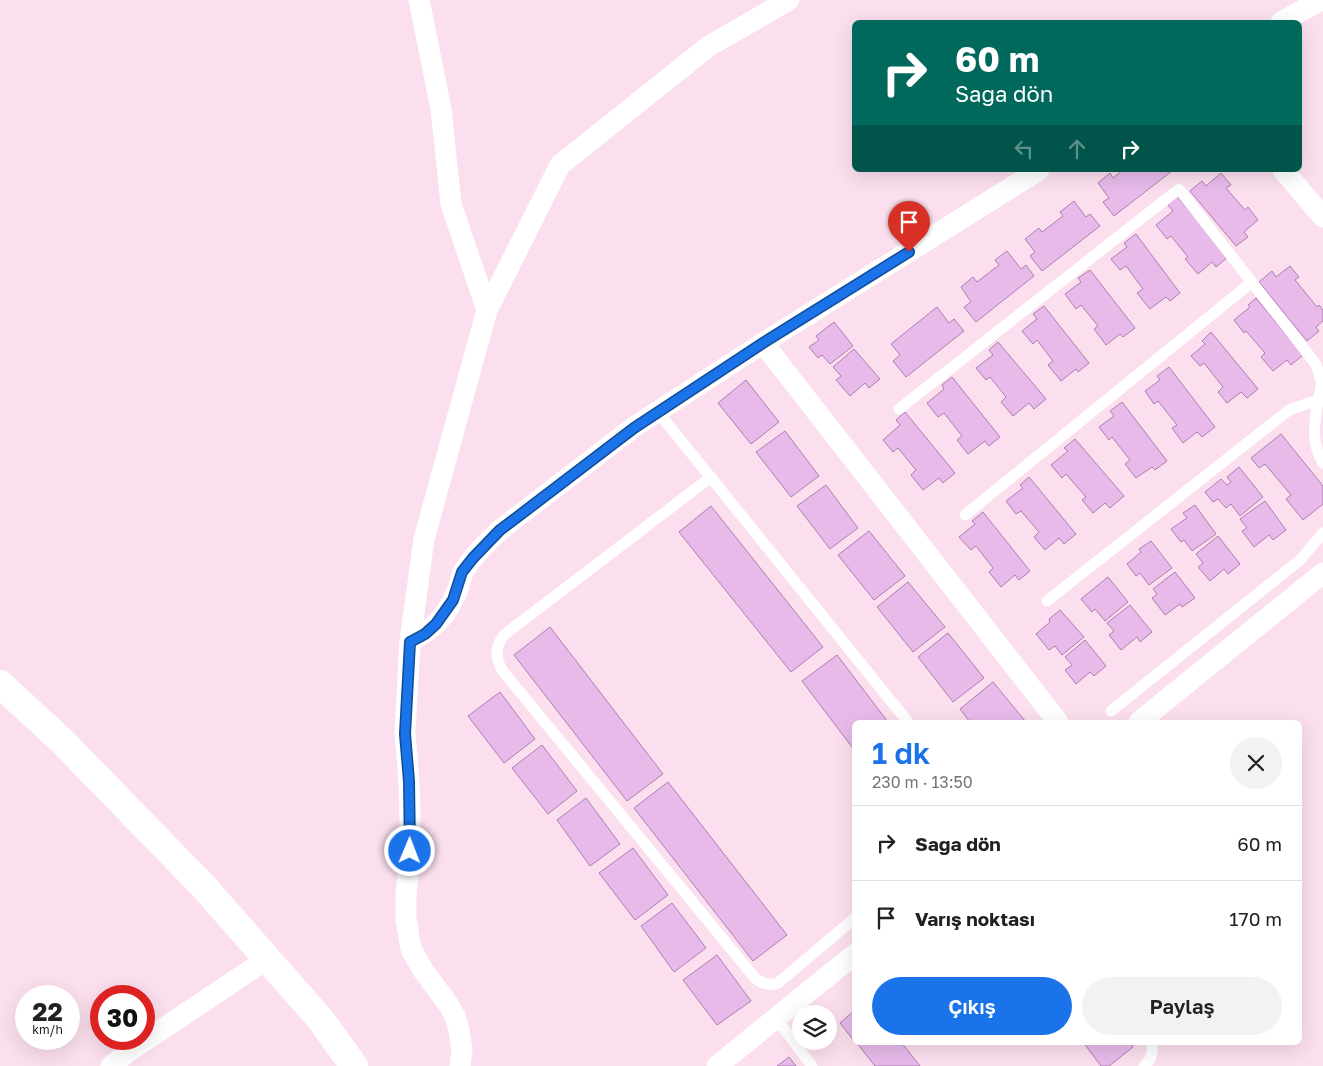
<!DOCTYPE html>
<html lang="tr">
<head>
<meta charset="utf-8">
<style>
	body { margin:0; font-family:"Golos Text",sans-serif; background:#f2f2f2; color:#202124; height:100vh; display:flex; flex-direction:column; font-size:19px; white-space:nowrap }
	* { box-sizing:border-box; margin:0 }
	p { font-size:16px; color:#757577 }
	.icon { flex:none; width:28px; height:28px; fill:none; stroke:currentColor; stroke-width:2; stroke-linecap:round; stroke-linejoin:round }
	.map { position:relative; flex:1; overflow:hidden }
	.sheet { position:absolute; left:852px; top:720px; width:450px; height:325px; display:flex; flex-direction:column; background:#fff; border-radius:8px; box-shadow:0 5px 20px #0002 }
	.sheet>* { flex:none }
	.top-card { position:absolute; left:852px; top:20px; width:450px; height:152px; border-radius:8px; box-shadow:0 5px 20px #0002; background:#00695c; color:#fff; overflow:hidden }
	.buttons { position:absolute; left:792px; top:1005px; display:grid; gap:10px }
	.buttons a { display:grid; place-items:center; width:45px; height:45px; border-radius:50%; background:#fff; box-shadow:0 5px 20px #0002; font-size:25px }
	.speed { position:absolute; left:15px; top:985px; display:flex; gap:10px; font-size:25px; font-weight:700; text-align:center }
	.speed>* { display:grid; place-content:center; width:65px; height:65px; border-radius:50%; background:#fff; box-shadow:0 5px 20px #0002; line-height:1 }
	.speed small { font-size:12px; font-weight:400 }
	.speed .limit { border:8px solid #d22; background:#fff; color:#111 }
	.pin { position:absolute; display:grid; place-items:center; width:42px; height:42px; color:#fff; margin:-51px -21px; border-radius:50% 50% 50% 0; rotate:-45deg; box-shadow:0 0 5px #0007 }
	.pin .icon { rotate:45deg }
	.me { position:absolute; width:55px; margin:-28px; rotate:1deg; stroke-linejoin:round; filter:drop-shadow(0 0 4px #0008) }
	.turn { display:flex; align-items:center; gap:18px; height:105px; padding:0 20px; font-size:22px }
	.turn .icon { width:65px; height:65px; stroke-width:2.5 }
	.turn b { display:block; font-size:35px; line-height:42px }
	.lanes { display:flex; align-items:center; height:48px; padding:0 20px; background:#0003; justify-content:center; gap:25px; direction:ltr }
	.lanes .off { opacity:.35 }
	.round { display:grid; place-items:center; flex:none; width:52px; height:52px; border-radius:26px; background:#f2f2f2 }
	.overview { display:flex; align-items:center; justify-content:space-between; height:85px; padding:0 20px }
	h1 { font-size:30px; font-weight:600; line-height:38px; color:#1a73e8 }
	.button { display:flex; gap:10px; margin-top:auto; padding:10px 20px }
	.button a { flex:1; height:58px; border-radius:30px; background:#1a73e8; color:#fff; font-size:20px; font-weight:600; line-height:58px; text-align:center }
	.button a+a { background:#f2f2f2; color:#202124 }
	ul { padding:0; list-style:none }
	li { display:flex; align-items:center; gap:15px; height:75px; padding:0 20px; border-top:1px solid #e0e0e0 }
	li div { flex:1 }
	li b { display:block; font-size:19px }
	li em { font-style:normal }
	.map>svg:first-child { display:block }
	.building { fill:#e7baea; stroke:#ad7eb0 }
	.lines { fill:none; stroke-linecap:round; stroke-linejoin:round }
	.service { stroke:#fff; stroke-width:11 }
	.minor { stroke:#fff; stroke-width:21 }
	.tertiary { stroke:#fff; stroke-width:28 }
	.route-casing { stroke:#114b97; stroke-width:12 }
	.route { stroke:#1a73e8; stroke-width:9 }
</style>
</head>
<body>
<div class="map">
<svg width="1323" height="1066" viewBox="0 0 1323 1066">
	<rect width="100%" height="100%" fill="#fbdfee"/>
	<g class="building">
		<polygon points="1123,170 1171,170 1172,171 1114,216 1103,202 1109,198 1098,183 1110,173 1113,178"/>
		<polygon points="1221,173 1231,185 1226,188 1245,210 1248,207 1258,220 1244,232 1248,237 1236,246 1190,191 1202,181 1206,186"/>
		<polygon points="1177,196 1228,257 1216,267 1212,262 1198,274 1185,259 1188,257 1171,236 1167,239 1156,225 1173,211 1167,204"/>
		<polygon points="1074,201 1086,217 1090,214 1100,226 1042,271 1030,256 1035,252 1025,239 1039,228 1042,232 1063,216 1060,212"/>
		<polygon points="1136,234 1180,293 1170,301 1166,297 1150,309 1137,293 1143,289 1126,266 1120,270 1111,259 1127,247 1124,243"/>
		<polygon points="1007,251 1021,269 1026,265 1034,276 976,322 964,307 971,302 961,287 973,277 977,282 999,265 995,260"/>
		<polygon points="1290,266 1299,277 1295,280 1317,307 1319,305 1323,310 1323,321 1316,327 1319,331 1307,341 1259,282 1272,271 1276,277"/>
		<polygon points="1090,270 1135,328 1123,337 1120,334 1106,345 1094,329 1098,326 1081,305 1076,309 1065,294 1081,282 1078,278"/>
		<polygon points="1256,298 1303,355 1291,365 1287,360 1273,371 1261,357 1265,353 1246,331 1244,333 1234,320 1250,307 1248,305"/>
		<polygon points="1044,306 1089,363 1078,372 1076,369 1061,381 1048,365 1053,361 1037,340 1033,344 1022,331 1037,319 1033,314"/>
		<polygon points="937,307 949,323 954,319 964,331 906,377 893,361 900,355 891,344"/>
		<polygon points="834,322 853,346 830,364 822,355 818,358 809,347 819,340 816,336"/>
		<polygon points="1211,332 1258,389 1247,398 1241,392 1227,403 1218,392 1223,387 1204,363 1200,366 1191,356 1205,344 1202,341"/>
		<polygon points="998,342 1046,399 1034,409 1029,403 1013,416 1001,402 1006,397 990,377 986,380 976,368 993,355 989,350"/>
		<polygon points="854,349 880,379 869,388 865,383 850,396 836,380 841,376 833,367"/>
		<polygon points="1169,367 1215,427 1202,437 1197,432 1183,443 1172,428 1177,425 1158,401 1154,404 1145,391 1160,380 1157,376"/>
		<polygon points="952,377 1000,437 989,446 985,441 968,454 957,440 962,436 944,413 938,417 927,403 944,389 942,385"/>
		<polygon points="746,380 779,422 751,444 718,403"/>
		<polygon points="1122,402 1167,461 1155,470 1152,467 1136,478 1125,464 1130,460 1112,437 1109,440 1099,427 1114,416 1110,411"/>
		<polygon points="905,412 955,473 943,483 939,478 923,490 911,475 916,470 898,448 893,452 883,440 900,425 896,420"/>
		<polygon points="785,431 819,476 791,497 756,452"/>
		<polygon points="1281,434 1323,486 1323,504 1303,520 1286,499 1291,495 1265,464 1259,468 1251,458"/>
		<polygon points="1075,439 1124,496 1110,508 1105,503 1093,513 1082,500 1086,497 1066,474 1062,478 1051,465 1068,451 1064,448"/>
		<polygon points="1239,467 1263,497 1240,516 1231,504 1226,508 1218,499 1213,502 1205,492 1221,479 1227,485 1231,482 1227,477"/>
		<polygon points="1029,477 1076,534 1064,544 1059,538 1045,550 1034,537 1039,532 1021,511 1016,514 1006,501 1023,488 1020,485"/>
		<polygon points="826,485 858,528 830,549 797,506"/>
		<polygon points="1265,501 1286,530 1273,540 1269,535 1254,547 1242,531 1247,528 1240,519"/>
		<polygon points="1195,505 1216,534 1192,551 1184,540 1181,542 1171,529 1187,518 1183,513"/>
		<polygon points="711,506 823,647 791,672 679,532"/>
		<polygon points="983,512 1030,571 1019,580 1015,575 1001,587 989,572 993,568 976,546 971,550 959,537 975,524 972,521"/>
		<polygon points="869,531 905,576 874,600 838,555"/>
		<polygon points="1218,536 1240,564 1228,574 1224,569 1210,581 1198,567 1203,563 1196,554"/>
		<polygon points="1151,541 1172,568 1149,585 1140,573 1136,576 1127,564 1141,552 1139,549"/>
		<polygon points="1175,572 1195,598 1182,607 1180,604 1165,615 1152,598 1157,594 1153,589"/>
		<polygon points="1108,577 1128,602 1105,621 1095,609 1092,612 1081,599"/>
		<polygon points="908,582 945,627 913,652 877,607"/>
		<polygon points="1130,605 1152,632 1140,642 1137,637 1121,650 1109,635 1114,631 1107,623"/>
		<polygon points="1060,610 1084,637 1062,655 1055,646 1049,650 1036,634 1050,622 1049,619"/>
		<polygon points="550,627 663,774 627,801 514,655"/>
		<polygon points="948,633 984,678 953,702 918,657"/>
		<polygon points="1085,640 1106,666 1094,676 1090,672 1076,684 1065,670 1072,665 1065,657"/>
		<polygon points="837,655 888,722 855,722 855,751 802,681"/>
		<polygon points="993,682 1026,722 970,722 960,709"/>
		<polygon points="500,692 535,739 504,763 468,716"/>
		<polygon points="542,745 577,791 548,814 512,768"/>
		<polygon points="668,782 787,935 753,961 634,808"/>
		<polygon points="586,798 620,844 590,866 557,820"/>
		<polygon points="633,848 668,895 635,920 599,873"/>
		<polygon points="672,903 706,948 674,972 641,926"/>
		<polygon points="717,955 751,1001 717,1025 683,980"/>
		<polygon points="855,1010 855,1042 840,1023"/>
		<polygon points="856,1042 901,1042 920,1066 875,1066"/>
		<polygon points="1083,1042 1130,1042 1133,1047 1109,1066 1101,1066"/>
		<polygon points="789,1057 796,1066 777,1066"/>
	</g>
	<g class="lines">
		<g class="service">
			<path d="M 899,409 L 1179,189 L 1315,363 C 1318,369 1320,375 1321,382 C 1322,389 1319,394 1318,401 C 1314,423 1311,443 1323,463"/>
			<polyline points="658,412 908,722"/>
			<path d="M 711,477 L 504,635 C 495,647 495,657 502,670 L 755,978 C 762,984 769,986 778,983 L 855,918"/>
			<polyline points="965,515 1252,282"/>
			<polyline points="1047,601 1289,410 1318,400"/>
			<polyline points="1111,711 1300,560 1323,533"/>
			<polyline points="776,1018 812,1066"/>
			<path d="M 1144,1066 C 1152,1060 1153,1052 1152,1042"/>
		</g>
		<g class="minor">
			<polyline points="419,0 441,109 451,204 487,310"/>
			<polyline points="1281,22 1321,0"/>
			<polyline points="1283,170 1323,217"/>
			<polyline points="763,343 1058,722"/>
			<path d="M 410,641 C 434,630 448,614 458,589 C 460,583 461,576 464,571 C 473,555 487,543 500,530 L 634,427 L 763,343 L 1039,170"/>
			<polyline points="1139,722 1323,573"/>
			<polyline points="111,1066 128,1052 267,959"/>
			<polyline points="460,1066 462,1050 459,1030 455,1016 448,1004 423,970 411,949 406,919 406,894 409,865 410,816 409,781 405,733 410,641 424,539 487,310 560,165 709,46 789,0"/>
			<polyline points="717,1066 855,954"/>
		</g>
		<polyline class="tertiary" points="0,684 62,741 204,887 321,1020 354,1066"/>
	</g>
	<g class="lines">
		<defs>
			<polyline id="route" points="410,851 409,781 405,734 410,642 425,634 436,624 453,600 462,572 473,558 500,530 516,518 634,428 763,343 909,252"/>
		</defs>
		<use href="#route" class="route-casing"/>
		<use href="#route" class="route"/>
	</g>
</svg>
<div class="buttons">
<a><svg class="icon" aria-label="layers" viewBox="0 0 24 24"><path d="M12 4l9 5-9 5-9-5zM3 14l9 5 9-5"/></svg></a>
</div>
<div class="speed"><div>22<small>km/h</small></div><div class="limit">30</div></div>
<div class="pin" style="left:909px;top:252px;background:#d93025"><svg class="icon" aria-label="arrive" viewBox="0 0 24 24"><path d="M6 21V4h12l-3 4 3 4H6"/></svg></div>
<svg class="me" style="left:410px;top:851px" viewBox="-20 -20 40 40"><circle r="17" fill="#1a73e8" stroke="#fff" stroke-width="3"/><path d="M0-11L8 9 0 5-8 9z" fill="#fff"/></svg>
<div class="top-card">
<div class="turn"><svg class="icon" aria-label="right" viewBox="0 0 24 24"><path d="M7 20v-9h11M14 6l5 5-5 5"/></svg><div><b>60 m</b>Sağa dön</div></div>
<div class="lanes"><svg class="icon off" aria-label="left" viewBox="0 0 24 24"><path d="M17 20v-9H6M10 6l-5 5 5 5"/></svg><svg class="icon off" aria-label="ahead" viewBox="0 0 24 24"><path d="M12 20V5M6 11l6-6 6 6"/></svg><svg class="icon" aria-label="right" viewBox="0 0 24 24"><path d="M7 20v-9h11M14 6l5 5-5 5"/></svg></div>
</div>
<section class="sheet">
<div class="overview"><div><h1>1 dk</h1><p>230 m · 13:50</p></div><a class="round"><svg class="icon" aria-label="close" viewBox="0 0 24 24"><path d="M6 6l12 12M18 6L6 18"/></svg></a></div>
<ul>
<li><svg class="icon" aria-label="right" viewBox="0 0 24 24"><path d="M7 20v-9h11M14 6l5 5-5 5"/></svg><div><b>Sağa dön</b></div><em>60 m</em></li>
<li><svg class="icon" aria-label="arrive" viewBox="0 0 24 24"><path d="M6 21V4h12l-3 4 3 4H6"/></svg><div><b>Varış noktası</b></div><em>170 m</em></li>
</ul>
<div class="button"><a>Çıkış</a><a>Paylaş</a></div>
</section>
</div>
</body>
</html>
